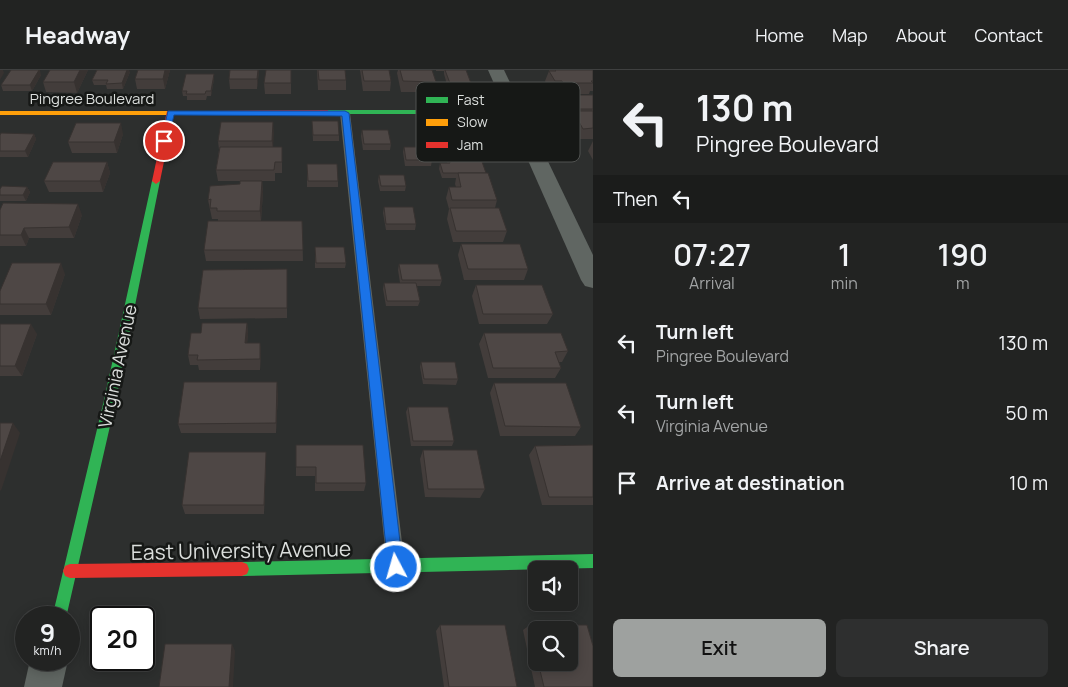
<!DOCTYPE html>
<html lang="en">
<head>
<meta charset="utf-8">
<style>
	body { margin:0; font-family:Manrope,sans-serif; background:#2e2f2f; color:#f1f3f6; height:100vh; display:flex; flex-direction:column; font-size:19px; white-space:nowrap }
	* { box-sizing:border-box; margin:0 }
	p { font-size:16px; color:#a2a4a5 }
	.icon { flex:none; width:28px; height:28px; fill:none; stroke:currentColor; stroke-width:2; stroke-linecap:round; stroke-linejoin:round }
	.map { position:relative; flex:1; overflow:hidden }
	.side { display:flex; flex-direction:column; background:#222322; width:475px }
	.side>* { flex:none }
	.top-card { background:#222322; color:#f1f3f6; overflow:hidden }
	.tools { position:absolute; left:528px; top:491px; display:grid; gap:10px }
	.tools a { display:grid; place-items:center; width:50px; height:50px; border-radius:8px; background:#222322; box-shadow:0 2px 12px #0003,0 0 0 1px #3f4040; font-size:25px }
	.speed { position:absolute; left:15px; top:536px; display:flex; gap:10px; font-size:25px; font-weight:700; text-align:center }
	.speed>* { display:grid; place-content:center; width:65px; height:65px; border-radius:50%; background:#222322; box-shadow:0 2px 12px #0003,0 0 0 1px #3f4040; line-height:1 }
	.speed small { font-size:12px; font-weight:400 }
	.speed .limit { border:2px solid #111; border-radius:8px; background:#fff; color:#111 }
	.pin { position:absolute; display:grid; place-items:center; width:42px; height:42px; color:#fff; margin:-21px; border:2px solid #fff; border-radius:50%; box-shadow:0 1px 5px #0007 }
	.me { position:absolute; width:55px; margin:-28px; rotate:354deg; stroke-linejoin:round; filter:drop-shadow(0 0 4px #0008) }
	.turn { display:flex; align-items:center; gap:18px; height:105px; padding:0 20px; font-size:22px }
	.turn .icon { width:65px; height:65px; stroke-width:2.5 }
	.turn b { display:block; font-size:35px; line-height:42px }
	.then { display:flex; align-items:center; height:48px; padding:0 20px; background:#0003; gap:10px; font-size:19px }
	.eta { display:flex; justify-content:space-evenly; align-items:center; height:85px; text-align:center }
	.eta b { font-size:30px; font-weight:600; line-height:35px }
	.action { display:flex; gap:10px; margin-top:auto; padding:10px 20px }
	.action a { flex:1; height:58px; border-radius:8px; background:#9ea19f; color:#111; font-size:20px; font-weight:600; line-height:58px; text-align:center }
	.action a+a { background:#2e2f2f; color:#f1f3f6 }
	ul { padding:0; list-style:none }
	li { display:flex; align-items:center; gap:15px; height:70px; padding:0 20px }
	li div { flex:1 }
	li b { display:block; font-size:19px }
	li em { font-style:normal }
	header { display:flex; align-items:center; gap:30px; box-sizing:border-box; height:70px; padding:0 25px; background:#222322; border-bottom:1px solid #3f4040 }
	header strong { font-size:24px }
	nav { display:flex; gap:28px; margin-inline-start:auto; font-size:18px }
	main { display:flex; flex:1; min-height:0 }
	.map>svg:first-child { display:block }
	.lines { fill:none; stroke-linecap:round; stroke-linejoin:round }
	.lane { fill:#606662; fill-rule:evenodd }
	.street { fill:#606662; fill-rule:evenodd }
	.fast { fill:#30b455; fill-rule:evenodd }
	.slow { fill:#ff9f0a; fill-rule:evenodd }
	.jam { fill:#e5322d; fill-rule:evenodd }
	.wall { fill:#433d3b; fill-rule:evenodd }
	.shaded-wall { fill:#373230 }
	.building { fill:#4e4745; stroke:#373230 }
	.route { fill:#1a73e8; stroke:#114b97 }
	.labels { text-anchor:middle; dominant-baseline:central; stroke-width:5; stroke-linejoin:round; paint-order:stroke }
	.far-street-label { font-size:15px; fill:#dbdedc; stroke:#161816 }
	.street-label { font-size:18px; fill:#dbdedc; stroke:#161816 }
	.near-street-label { font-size:21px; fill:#dbdedc; stroke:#161816 }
	.key { fill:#161816; stroke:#515351; stroke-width:1 }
	.key-label { font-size:14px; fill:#dbdedc }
</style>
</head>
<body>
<header>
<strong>Headway</strong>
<nav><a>Home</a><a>Map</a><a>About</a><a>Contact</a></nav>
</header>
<main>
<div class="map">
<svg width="593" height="617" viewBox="0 0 593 617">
	<rect width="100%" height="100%" fill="#2d2f2e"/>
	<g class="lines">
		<polygon class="lane" points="345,40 350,43 405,497 403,504 396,506 389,504 387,497 340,43"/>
		<g class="street">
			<polygon points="488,0 504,0 593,185 593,218 585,216 581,210"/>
			<polygon points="30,590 68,590 62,617 24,617"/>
		</g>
		<g class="fast">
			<polygon points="322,40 515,40 519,42 515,44 322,44"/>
			<polygon points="156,108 160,111 116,330 66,548 52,548 104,330 152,111"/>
			<polygon points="593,484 593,498 242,506 237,504 235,499 237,494 242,492"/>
		</g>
		<polygon class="slow" points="0,41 208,41 212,43 208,45 0,45"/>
		<g class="jam">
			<polygon points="325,40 328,40 328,44 208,45 204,43 208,41"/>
			<polygon points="167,41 174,43 160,111 156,114 152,111"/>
			<polygon points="242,492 247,494 249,499 247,504 242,506 70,508 65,506 63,501 65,496 70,494"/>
		</g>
	</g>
	<g class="wall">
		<polygon points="88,0 77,23 46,22 43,12"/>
		<polygon points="138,0 170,0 165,19 137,19 135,9"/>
		<polygon points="230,0 259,0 257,19 230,19 229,9"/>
		<polygon points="291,0 291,24 265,24 264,13"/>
		<polygon points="317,0 345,0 346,10 346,20 318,20"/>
		<polygon points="360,0 389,0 391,11 390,21 363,21"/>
		<polygon points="398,0 432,0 436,12 434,22 401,22 397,3"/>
		<polygon points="436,0 466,0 472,16 471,22 449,22 444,4 444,1 436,1"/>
		<polygon points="549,0 593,0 593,21 590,21 589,24 560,24 558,22 551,21 545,11 549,1"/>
		<polygon points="130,2 123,19 107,19 106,15 94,15 92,10"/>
		<polygon points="214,4 214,9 211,26 207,26 206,30 187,30 187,26 183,26 182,21"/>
		<polygon points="41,5 32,21 3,21 1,15"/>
		<polygon points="568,25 593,25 593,69 579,69 568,52 572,42 566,31"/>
		<polygon points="422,48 473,54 485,68 482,78 429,78 432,90 431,96 405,96 403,82 404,77 417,77 416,71 418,60 420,60"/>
		<polygon points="312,51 339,65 339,71 313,71"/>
		<polygon points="273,52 273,77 282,77 282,103 275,103 275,111 218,111 216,100 219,80 218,71"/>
		<polygon points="362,60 391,74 390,80 363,80 361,66"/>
		<polygon points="34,64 36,69 28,87 0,87 0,65"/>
		<polygon points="123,64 117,83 72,83 68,72"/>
		<polygon points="593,71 593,90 588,81"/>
		<polygon points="448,86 486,103 497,130 495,138 507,161 503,172 453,172 447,149 449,139 446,128 449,117 456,117 455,114 456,108 442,108 439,99 440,93 447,93"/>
		<polygon points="107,92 110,103 103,122 49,122 44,111"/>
		<polygon points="307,94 338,111 338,117 307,117"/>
		<polygon points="379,105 406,116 405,121 380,121 378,111"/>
		<polygon points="262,111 263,122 261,151 302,151 303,191 206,191 204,180 218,151 218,149 212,149 208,130 240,114"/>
		<polygon points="27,117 30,122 26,131 0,131 0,119"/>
		<polygon points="384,137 416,154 415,160 386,160 383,143"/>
		<polygon points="0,140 82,145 74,168 29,168 26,176 0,176"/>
		<polygon points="461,174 528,199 524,210 464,210 458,185"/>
		<polygon points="315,177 346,193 345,198 315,198"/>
		<polygon points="399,194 442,210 440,216 417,216 420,231 418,236 386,236 383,219 384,213 400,213 398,200"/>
		<polygon points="287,199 287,248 200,249 198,238"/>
		<polygon points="65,204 51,245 0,245 0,221"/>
		<polygon points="476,215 553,244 547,254 479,254 472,226"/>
		<polygon points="247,253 248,264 247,273 260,273 261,283 260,300 199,300 198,295 190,295 188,285 201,263"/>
		<polygon points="0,254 37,264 22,306 0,306"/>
		<polygon points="484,263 568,281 562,292 559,292 561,298 555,308 488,308 479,274"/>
		<polygon points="421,292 458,309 456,315 423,314 420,297"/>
		<polygon points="494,313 581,357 575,366 500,366 490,323"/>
		<polygon points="278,322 276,363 181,363 178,354"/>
		<polygon points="408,337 454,371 452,376 411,376 406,342"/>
		<polygon points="296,375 366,413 364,421 315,421 315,406 296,406"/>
		<polygon points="593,375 593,435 542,435 529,385 535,376"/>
		<polygon points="423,380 485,419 480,428 425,427 420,389"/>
		<polygon points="266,382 266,391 264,444 185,444 182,435"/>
		<polygon points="440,555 517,617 444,617 436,561"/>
		<path d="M 530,555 L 587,555 L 593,576 L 593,617 L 535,617 L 523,560 ZM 536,560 L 569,560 L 569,592 L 536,592 Z"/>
	</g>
	<g class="shaded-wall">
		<polygon points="0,0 3,0 4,3 0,10"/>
		<polygon points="39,0 40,0 41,5 32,21 30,15"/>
		<polygon points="80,0 88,0 77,23 74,12"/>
		<polygon points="127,0 129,0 130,2 123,19 122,13"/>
		<polygon points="165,0 170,0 165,19 163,9"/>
		<polygon points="258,0 259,0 257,19 257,9"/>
		<polygon points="214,4 214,9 211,26 211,21"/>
		<polygon points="273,52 274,63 273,81 272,71"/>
		<polygon points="121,53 123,64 117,83 114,72"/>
		<polygon points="34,64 36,69 28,87 25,81"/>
		<polygon points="107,92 110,103 103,122 100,111"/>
		<polygon points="262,111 263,122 261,152 260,141"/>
		<polygon points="27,117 30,122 26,131 23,125"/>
		<polygon points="78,134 82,145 74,168 69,157"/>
		<polygon points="24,158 29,168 26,176 21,165"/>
		<polygon points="61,193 65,204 51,245 46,234"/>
		<polygon points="247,253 248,264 246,283 245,273"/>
		<polygon points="31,254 37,264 22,306 15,296"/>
		<polygon points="260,273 261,283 260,300"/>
		<polygon points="277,312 278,322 276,363 276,353"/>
		<polygon points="13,353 20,363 1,421 0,420 0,391"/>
		<polygon points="266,382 266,391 264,444 264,435"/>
		<polygon points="232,574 235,581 233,617 229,617"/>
	</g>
	<g class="building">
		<polygon points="11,0 39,0 30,15 1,15"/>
		<polygon points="50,0 80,0 74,12 43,12"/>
		<polygon points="97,0 127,0 122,13 106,14 108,10 92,10"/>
		<polygon points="138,0 165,0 163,9 135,9"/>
		<polygon points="230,0 258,0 257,9 229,9"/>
		<polygon points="266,0 291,0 291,13 264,13"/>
		<polygon points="318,0 345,0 346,10 319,10"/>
		<polygon points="362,0 389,0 391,11 364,11"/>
		<polygon points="400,0 432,0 436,12 403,11"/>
		<polygon points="445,0 466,0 472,16 451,16"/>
		<polygon points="555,0 593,0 593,11 591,11 593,13 563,13 562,11 555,11 549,1 556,1"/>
		<polygon points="186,4 214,4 211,21 206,21 205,24 186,24 187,21 182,21"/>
		<polygon points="568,25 593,25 593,39 576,39"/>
		<polygon points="573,41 593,41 593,58 583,59"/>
		<polygon points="312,51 338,51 339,65 313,65"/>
		<polygon points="221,52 273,52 272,71 218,71"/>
		<polygon points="76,53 121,53 114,72 68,72"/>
		<polygon points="362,60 388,60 391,74 364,74"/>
		<polygon points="1,63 34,64 25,81 0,81 0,65"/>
		<polygon points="220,77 282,77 282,92 275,92 274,100 216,100"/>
		<polygon points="404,77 429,77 432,90 406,90"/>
		<polygon points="448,86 480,86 486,103 443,103 440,93 450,93"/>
		<polygon points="53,92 107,92 100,111 44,111"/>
		<polygon points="307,94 337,94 338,111 308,111"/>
		<polygon points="458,103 488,103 497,130 452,130 449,117 461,117"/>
		<polygon points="379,105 404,105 406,116 381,116"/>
		<polygon points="240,111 262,111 260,141 217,141 217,138 210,138 211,129 208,130 210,116 240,114"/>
		<polygon points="2,116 27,117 23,125 0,125 0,119"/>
		<polygon points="3,133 78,134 69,157 24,158 21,165 0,165 0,140"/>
		<polygon points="384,137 413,137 416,154 386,154"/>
		<polygon points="450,138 499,138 507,161 456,161"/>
		<polygon points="208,151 302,151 303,180 204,180"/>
		<polygon points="461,174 520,174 528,199 468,199"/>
		<polygon points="315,177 344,177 346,193 316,193"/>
		<polygon points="12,193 61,193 46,234 0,234 0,221"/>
		<polygon points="399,194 438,194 442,210 402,210"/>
		<polygon points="287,199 287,238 198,238 203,200"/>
		<polygon points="384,213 416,213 420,231 387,231"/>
		<polygon points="476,215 542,215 553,244 483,244"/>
		<polygon points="202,253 247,253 245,273 260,273 260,289 197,290 198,285 188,285 191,263 201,263"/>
		<polygon points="0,254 31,254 15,296 0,296"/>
		<polygon points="484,263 561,263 568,281 555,282 561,298 493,298"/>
		<polygon points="421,292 455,292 458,309 424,309"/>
		<polygon points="184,312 277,312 276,353 178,354"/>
		<polygon points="494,313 566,313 581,357 505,356"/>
		<polygon points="408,337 448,337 454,371 413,371"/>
		<polygon points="0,353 13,353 0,391"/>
		<polygon points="296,375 363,375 366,413 316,413 316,397 296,397"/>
		<polygon points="593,375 593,427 549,427 535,376"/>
		<polygon points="423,380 477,380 485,419 428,419"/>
		<polygon points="189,382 266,382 264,435 182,435"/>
		<polygon points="440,555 505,555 517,617 449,617"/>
		<polygon points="530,555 587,555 593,576 593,617 544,617 538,592 569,592 569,560 536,560 536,583"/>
		<polygon points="165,574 232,574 229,617 159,617"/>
	</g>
	<polygon class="route" points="168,41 345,41 349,43 403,497 401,502 396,504 390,502 388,497 342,46 174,45 168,71 164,73 161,71"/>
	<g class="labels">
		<g class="far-street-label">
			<text x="92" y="28">Pingree Boulevard</text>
		</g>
		<g class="street-label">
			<text transform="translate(117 296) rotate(-78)">Virginia Avenue</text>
		</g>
		<g class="near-street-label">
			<text transform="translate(241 480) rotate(-1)">East University Avenue</text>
		</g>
	</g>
	<rect x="416" y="12" width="164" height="80" rx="8" class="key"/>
	<rect x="426" y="27" width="22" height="6" fill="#30b455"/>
	<rect x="426" y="49" width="22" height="7" fill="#ff9f0a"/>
	<rect x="426" y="72" width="22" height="6" fill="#e5322d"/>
	<g class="key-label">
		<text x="457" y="35">Fast</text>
		<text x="457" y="57">Slow</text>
		<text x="457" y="80">Jam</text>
	</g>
</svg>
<div class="tools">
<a><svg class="icon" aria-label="sound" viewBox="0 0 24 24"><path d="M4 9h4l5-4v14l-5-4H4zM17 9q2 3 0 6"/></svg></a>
<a><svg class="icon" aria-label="search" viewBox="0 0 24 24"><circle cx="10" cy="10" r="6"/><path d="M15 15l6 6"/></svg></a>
</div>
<div class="speed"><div>9<small>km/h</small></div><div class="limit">20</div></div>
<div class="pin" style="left:164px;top:71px;background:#d93025"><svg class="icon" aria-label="arrive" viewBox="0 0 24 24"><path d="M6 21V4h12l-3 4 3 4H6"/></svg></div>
<svg class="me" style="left:396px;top:497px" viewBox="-20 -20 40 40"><circle r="17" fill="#1a73e8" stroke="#fff" stroke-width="3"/><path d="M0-11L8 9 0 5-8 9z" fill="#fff"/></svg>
</div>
<section class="side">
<div class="top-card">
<div class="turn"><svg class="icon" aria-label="left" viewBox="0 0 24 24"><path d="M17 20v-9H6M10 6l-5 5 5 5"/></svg><div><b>130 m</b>Pingree Boulevard</div></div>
<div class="then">Then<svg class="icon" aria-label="left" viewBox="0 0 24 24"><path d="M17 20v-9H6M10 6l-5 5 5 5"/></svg></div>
</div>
<div class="eta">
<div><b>07:27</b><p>Arrival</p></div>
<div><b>1</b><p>min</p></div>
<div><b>190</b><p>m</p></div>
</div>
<ul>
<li><svg class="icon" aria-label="left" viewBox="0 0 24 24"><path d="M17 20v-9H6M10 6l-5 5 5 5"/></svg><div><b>Turn left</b><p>Pingree Boulevard</p></div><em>130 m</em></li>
<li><svg class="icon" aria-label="left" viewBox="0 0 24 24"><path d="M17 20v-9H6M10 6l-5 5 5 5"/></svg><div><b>Turn left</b><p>Virginia Avenue</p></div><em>50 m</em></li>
<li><svg class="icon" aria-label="arrive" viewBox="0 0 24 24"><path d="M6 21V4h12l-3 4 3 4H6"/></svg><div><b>Arrive at destination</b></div><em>10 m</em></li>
</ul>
<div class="action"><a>Exit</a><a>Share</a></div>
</section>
</main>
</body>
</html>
